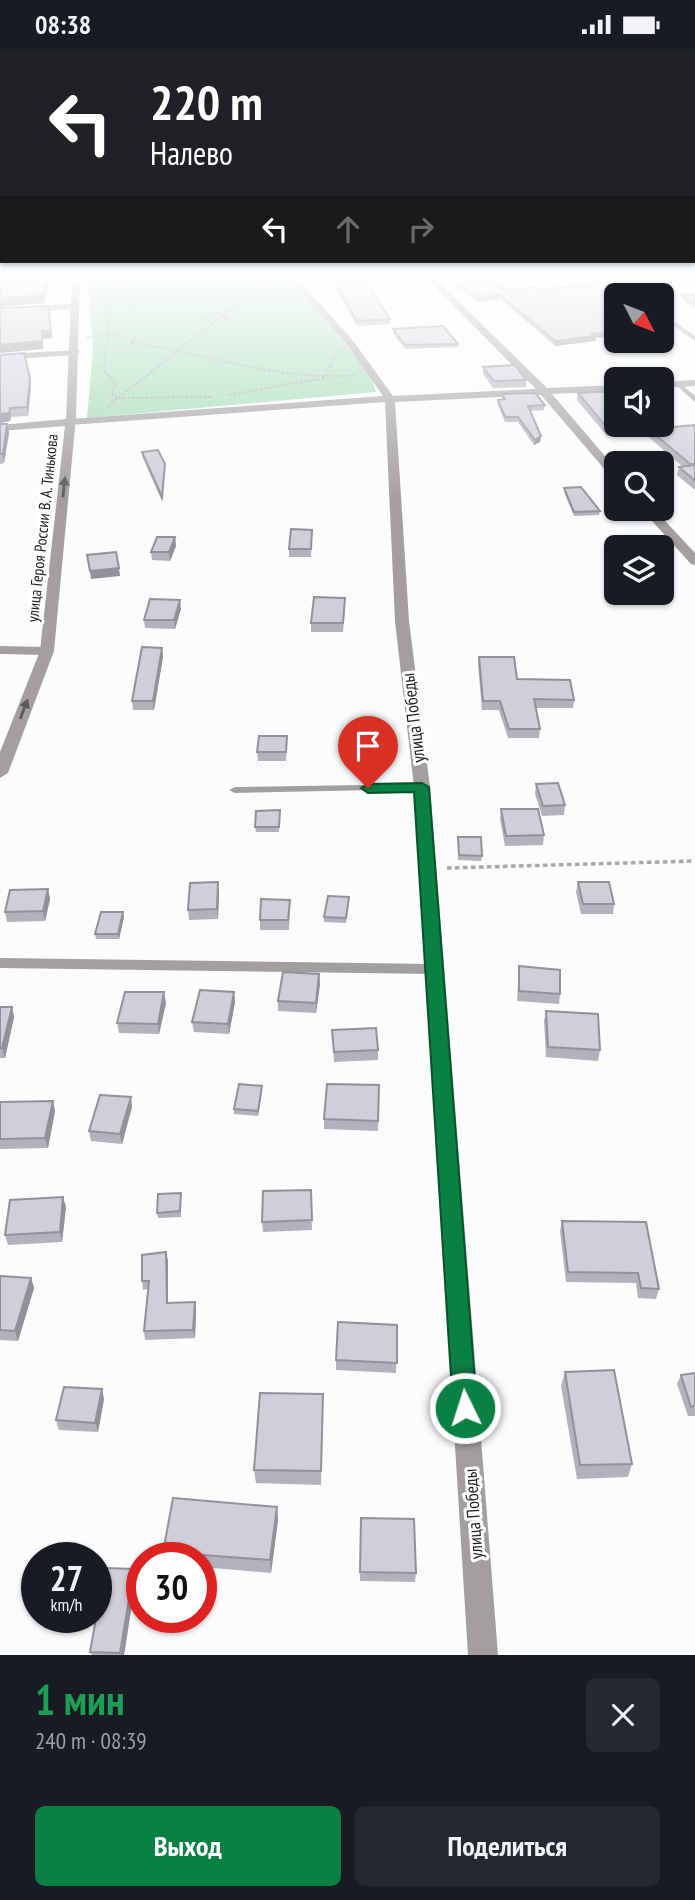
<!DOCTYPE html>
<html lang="ru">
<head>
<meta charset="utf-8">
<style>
	body { margin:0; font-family:"PT Sans Narrow",sans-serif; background:#242831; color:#f1f3f6; height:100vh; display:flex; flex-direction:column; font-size:26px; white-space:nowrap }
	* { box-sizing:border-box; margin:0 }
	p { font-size:23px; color:#9ea1a6 }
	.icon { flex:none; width:38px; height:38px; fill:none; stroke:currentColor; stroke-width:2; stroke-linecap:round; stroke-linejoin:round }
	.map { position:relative; height:1606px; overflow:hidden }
	.side { display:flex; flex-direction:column; background:#171b24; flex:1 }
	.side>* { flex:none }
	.banner { position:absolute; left:0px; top:0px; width:696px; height:214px; box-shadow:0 2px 5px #0004; background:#202124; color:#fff; overflow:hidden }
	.needle { width:46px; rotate:132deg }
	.buttons { position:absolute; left:604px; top:234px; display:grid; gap:14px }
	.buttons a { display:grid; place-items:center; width:70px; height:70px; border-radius:10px; background:#171b24; box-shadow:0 2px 5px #0004; font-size:35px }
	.speed { position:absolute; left:21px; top:1493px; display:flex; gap:14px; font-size:35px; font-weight:700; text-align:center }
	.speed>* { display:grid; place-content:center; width:91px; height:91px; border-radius:50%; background:#171b24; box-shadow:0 2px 5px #0004; line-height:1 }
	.speed small { font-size:18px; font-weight:400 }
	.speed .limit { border:10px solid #d22; background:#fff; color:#111 }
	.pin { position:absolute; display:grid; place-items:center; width:60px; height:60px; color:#fff; margin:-72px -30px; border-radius:50% 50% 50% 0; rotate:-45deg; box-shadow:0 0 7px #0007 }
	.pin .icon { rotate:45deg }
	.me { position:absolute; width:77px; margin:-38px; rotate:356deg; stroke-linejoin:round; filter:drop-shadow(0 0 5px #0008) }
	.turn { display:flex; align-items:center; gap:24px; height:147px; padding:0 35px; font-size:32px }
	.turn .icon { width:91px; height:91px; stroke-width:2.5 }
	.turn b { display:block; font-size:49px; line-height:60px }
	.lanes { display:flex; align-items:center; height:66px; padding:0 35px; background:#0003; justify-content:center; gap:35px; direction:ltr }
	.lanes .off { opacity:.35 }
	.round { display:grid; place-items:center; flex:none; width:74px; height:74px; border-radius:10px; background:#242831 }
	.summary { display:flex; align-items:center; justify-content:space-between; height:119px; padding:0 35px }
	h1 { font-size:42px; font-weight:700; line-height:52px; color:#1e9e55 }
	.cta { display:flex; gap:14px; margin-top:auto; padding:14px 35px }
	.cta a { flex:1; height:80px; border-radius:10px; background:#0b8043; color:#fff; font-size:28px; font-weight:700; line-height:80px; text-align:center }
	.cta a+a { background:#242831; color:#f1f3f6 }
	.status { display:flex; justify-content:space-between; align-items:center; height:49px; padding:0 35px; background:#171b24; direction:ltr }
	.status svg { height:19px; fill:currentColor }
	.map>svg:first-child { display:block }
	.green { fill:#a0dab2 }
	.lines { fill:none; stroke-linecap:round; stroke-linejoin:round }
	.path-far1 { stroke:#a5a7a9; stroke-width:2; stroke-dasharray:2.5 2; stroke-linecap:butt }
	.path { stroke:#a5a7a9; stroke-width:3.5; stroke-dasharray:4.5 3.5; stroke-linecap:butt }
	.service { fill:#a49f9f; fill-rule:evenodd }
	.minor { fill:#a49f9f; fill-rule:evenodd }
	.tertiary { fill:#a49f9f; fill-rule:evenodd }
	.wall { fill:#b3b1bb }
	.shaded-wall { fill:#929098 }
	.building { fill:#d0ced9; stroke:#929098; stroke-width:2 }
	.oneway { fill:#5a595b }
	.route { fill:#0b8043; stroke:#07532c; stroke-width:2 }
	.labels { text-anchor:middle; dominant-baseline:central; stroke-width:6; stroke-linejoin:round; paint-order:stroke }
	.far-street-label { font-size:16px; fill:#1e2024; stroke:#fff }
	.street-label { font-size:18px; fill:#1e2024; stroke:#fff }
</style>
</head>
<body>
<div class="status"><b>08:38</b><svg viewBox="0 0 49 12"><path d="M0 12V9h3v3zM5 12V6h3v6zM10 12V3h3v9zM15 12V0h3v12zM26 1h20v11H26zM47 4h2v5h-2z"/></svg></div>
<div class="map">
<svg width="695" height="1606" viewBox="0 0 695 1606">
	<rect width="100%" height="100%" fill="#fafcfd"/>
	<polygon class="green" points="110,228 289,228 359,311 370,325 376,343 87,369 93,300 88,234 91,230 106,231"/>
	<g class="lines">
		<g class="path-far1">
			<polyline points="149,228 123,237 111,249 104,321 115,334 112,345 117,349 211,348"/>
			<polyline points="88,234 122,236"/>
			<polygon points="217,264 230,269 212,274 201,269"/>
			<polyline points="136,271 134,241 142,231"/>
			<path d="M 107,286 L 136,290 L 131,294 C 208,304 278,333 357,326"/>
			<polyline points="87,289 123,283"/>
			<polyline points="229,346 324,329 338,302"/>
			<polyline points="108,357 271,228"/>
		</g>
		<polyline class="path" points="447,819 695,812"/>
		<g class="service">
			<polygon points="604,228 611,228 636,247 629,247"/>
			<polygon points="662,264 695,287 695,292 662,268"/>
			<polygon points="676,334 680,334 695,347 695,353 676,336"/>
			<polygon points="422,735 426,736 428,738 426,740 235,744 229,741 235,738"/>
			<polygon points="0,909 432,915 437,917 439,920 437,923 432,925 0,919"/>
		</g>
		<g class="minor">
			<polygon points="288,228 296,228 354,293 393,347 536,340 425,228 434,228 547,339 616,336 616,342 552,345 616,420 616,430 612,429 541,346 395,353 409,572 430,738 498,1606 468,1606 414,738 395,572 385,353 70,376 65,373 70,370 383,347 348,297"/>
			<polygon points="77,255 74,260 0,264 0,258"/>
			<polygon points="78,301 80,303 75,306 0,311 0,305"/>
			<polygon points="695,331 695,337 662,339 662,333"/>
			<polygon points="641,460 654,460 695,504 695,516 691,515"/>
			<polygon points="0,597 47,598 54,602 47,606 0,605"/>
		</g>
		<polygon class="tertiary" points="72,228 80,228 76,368 54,602 8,724 0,729 0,703 40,602 65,377 0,382 0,376 66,370"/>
	</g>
	<g class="wall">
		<polygon points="452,230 504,241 596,289 595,292 555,297 500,250 477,253 452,234"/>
		<polygon points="335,234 390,270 390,275 357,277 335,238"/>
		<polygon points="695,245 695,260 682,250 682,246"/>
		<polygon points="393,280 458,295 458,298 405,300 393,284"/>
		<polygon points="0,306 31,338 28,367 11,368 10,372 0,374"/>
		<polygon points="483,318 526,331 526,338 493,339 483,325"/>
		<polygon points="578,344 673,378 695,376 695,441 677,426 679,418 683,418 644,384 607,387 577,351"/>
		<polygon points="502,345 545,356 544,361 530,362 541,387 540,393 534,396 518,373 505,373 498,356 498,351 501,351"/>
		<polygon points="0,375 7,375 9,384 4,414 0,415"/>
		<polygon points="142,403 165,419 162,452 142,407"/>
		<polygon points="564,439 600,462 599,466 574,467 564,443"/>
		<polygon points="312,481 311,508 289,508 289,500"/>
		<polygon points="175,488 176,497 170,512 152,511 151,503"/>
		<polygon points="345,558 343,583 311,583 311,574"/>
		<polygon points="181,560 175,580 145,579 144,571"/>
		<polygon points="162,599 163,608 154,661 133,661 132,652"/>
		<polygon points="479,608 517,630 574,651 573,659 536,659 540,680 539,689 508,689 499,661 482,661 478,616"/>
		<polygon points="287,687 286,712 258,712 257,703"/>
		<polygon points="536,735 565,756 564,766 542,767 535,745"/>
		<polygon points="501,760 544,786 543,796 505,797 500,770"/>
		<polygon points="280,761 279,783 256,783 255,778"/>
		<polygon points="458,788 482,807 481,812 458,811"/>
		<polygon points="218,833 219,843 218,870 189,871 188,861"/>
		<polygon points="578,833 614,855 613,865 581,865 576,843"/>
		<polygon points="48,840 50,850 45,872 7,873 5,863"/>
		<polygon points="349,853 346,874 324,873 324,868"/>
		<polygon points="290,861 289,881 260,881 260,871"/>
		<polygon points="124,868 119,890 96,890 95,885"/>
		<polygon points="519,917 560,945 559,955 517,952"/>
		<polygon points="319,925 320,935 316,964 278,962 278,952"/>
		<polygon points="234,943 235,953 229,985 194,983 192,973"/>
		<polygon points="166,954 159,985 119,984 117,974"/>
		<polygon points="0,958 12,958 14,968 5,1009 0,1009"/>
		<polygon points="546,962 600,1001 598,1012 546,1008 544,972"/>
		<polygon points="332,981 378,1001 378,1011 334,1013"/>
		<polygon points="379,1036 378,1082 324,1080 324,1070"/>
		<polygon points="262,1037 262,1042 258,1067 234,1065 234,1060"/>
		<polygon points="0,1053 55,1062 48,1099 0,1100"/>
		<polygon points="132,1058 122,1095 91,1092 89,1082"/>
		<polygon points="311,1141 312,1181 263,1183 262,1173"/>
		<polygon points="181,1144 181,1168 158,1169 157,1164"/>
		<polygon points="66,1158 62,1193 8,1196 5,1186"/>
		<polygon points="562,1172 646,1173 659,1240 656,1250 638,1249 636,1234 566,1233 560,1182"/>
		<polygon points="166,1203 168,1212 168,1254 195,1253 196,1262 195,1289 145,1291 144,1282 148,1240 143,1241 142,1232"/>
		<polygon points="0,1227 31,1229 34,1239 18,1292 0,1291"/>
		<polygon points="397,1276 396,1324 336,1321 336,1311"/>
		<polygon points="565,1323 632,1415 628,1428 577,1430 561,1337"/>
		<polygon points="695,1324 695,1367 688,1367 677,1335 681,1326"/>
		<polygon points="104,1350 98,1383 59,1381 56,1371"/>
		<polygon points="323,1359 321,1436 256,1434 254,1421"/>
		<polygon points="277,1458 278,1471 271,1524 201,1518 201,1508 165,1508 163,1503"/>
		<polygon points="361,1469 416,1524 415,1533 360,1532"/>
		<polygon points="134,1520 136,1529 124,1606 92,1606 90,1603"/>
	</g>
	<g class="shaded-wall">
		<polygon points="48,229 49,236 44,254 0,258 0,250"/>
		<polygon points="500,246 500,250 477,253 477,248"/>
		<polygon points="42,282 51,282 53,289 43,290 43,300 0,304 0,296"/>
		<polygon points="616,283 616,287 596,289 595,292 555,297 555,292 592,285"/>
		<polygon points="30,329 31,338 28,367 27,358"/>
		<polygon points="10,359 11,368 10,372 0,374 0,365"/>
		<polygon points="7,375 9,384 4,414 3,405"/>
		<polygon points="541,387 540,393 534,396 535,391"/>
		<polygon points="175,488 176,497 170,512 169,503"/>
		<polygon points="119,519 120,527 91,530 90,522"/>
		<polygon points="180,551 181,560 175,580 174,571"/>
		<polygon points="162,599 163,608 154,661 153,652"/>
		<polygon points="218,833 219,843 218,870 217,860"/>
		<polygon points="48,840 50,850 45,872 43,862"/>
		<polygon points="123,863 124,868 119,890 118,885"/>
		<polygon points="319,925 320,935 316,964 316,954"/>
		<polygon points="164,943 166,954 159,985 158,975"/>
		<polygon points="234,943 235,953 229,985 228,975"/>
		<polygon points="12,958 14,968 5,1009 2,999"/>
		<polygon points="262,1037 262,1042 258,1067 258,1062"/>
		<polygon points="131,1048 132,1058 122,1095 120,1085"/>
		<polygon points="53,1052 55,1062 48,1099 45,1089"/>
		<polygon points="63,1148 66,1158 62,1193 60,1183"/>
		<polygon points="166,1203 168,1212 168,1263 167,1254"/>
		<polygon points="31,1229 34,1239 18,1292 15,1282"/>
		<polygon points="195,1253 196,1262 195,1289 193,1281"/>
		<polygon points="102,1340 104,1350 98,1383 95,1374"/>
		<polygon points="277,1458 278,1471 271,1524 270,1511"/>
		<polygon points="134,1520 136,1529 124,1606 121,1606"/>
	</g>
	<g class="building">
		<polygon points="0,228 40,228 40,229 48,229 43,246 0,250"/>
		<polygon points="492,228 504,241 537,238 540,241 605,233 624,247 616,247 616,283 592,285 596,287 555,292 500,246 477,248 452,230"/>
		<polygon points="365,232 390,270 357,272 335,234"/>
		<polygon points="695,245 695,255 682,246"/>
		<polygon points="48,257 51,282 42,282 42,292 0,296 0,259"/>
		<polygon points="443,277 458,295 405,296 393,280"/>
		<polygon points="24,304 30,329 27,358 10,359 9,364 0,365 0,306"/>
		<polygon points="515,316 526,331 494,332 483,318"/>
		<polygon points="616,342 616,376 662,376 662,364 673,378 695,376 695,415 690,415 645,377 608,380 578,344"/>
		<polygon points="535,344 545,356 528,357 541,387 535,391 518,368 505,368 498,351 505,350 502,345"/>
		<polygon points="0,375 7,375 3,405 0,405"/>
		<polygon points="158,401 165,415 162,448 142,403"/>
		<polygon points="695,416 695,432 679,418"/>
		<polygon points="581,438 600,462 574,463 564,439"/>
		<polygon points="291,480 312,481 311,500 289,500"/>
		<polygon points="157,488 175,488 169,503 151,503"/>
		<polygon points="116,503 119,519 90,522 87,506"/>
		<polygon points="314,548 345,549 343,574 311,574"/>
		<polygon points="150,550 180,551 174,571 144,571"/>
		<polygon points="142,598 162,599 153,652 132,652"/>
		<polygon points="479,608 514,608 517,630 570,631 574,651 534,650 540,680 509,680 500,652 483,652"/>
		<polygon points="259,687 287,687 286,703 257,703"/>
		<polygon points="558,734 565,756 543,757 536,735"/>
		<polygon points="501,760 538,760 544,786 506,787"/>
		<polygon points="280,761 279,778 255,778 256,762"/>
		<polygon points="458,788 481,788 482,807 459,806"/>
		<polygon points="218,833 217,860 188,861 190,834"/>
		<polygon points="578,833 609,833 614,855 583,855"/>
		<polygon points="48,840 43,862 5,863 10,841"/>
		<polygon points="328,847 349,848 346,869 324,868"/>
		<polygon points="261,850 290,851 288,871 260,871"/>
		<polygon points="101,863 123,863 118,885 95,885"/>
		<polygon points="519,917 560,921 560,945 519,942"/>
		<polygon points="283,923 319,925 316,954 278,952"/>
		<polygon points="200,941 234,943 228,975 192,973"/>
		<polygon points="125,943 164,943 158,975 117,974"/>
		<polygon points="0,958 12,958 2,999 0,999"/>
		<polygon points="546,962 598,965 600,1001 548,998"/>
		<polygon points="376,979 378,1001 334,1003 332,981"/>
		<polygon points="239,1035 262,1037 258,1062 234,1060"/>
		<polygon points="327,1035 379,1036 378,1072 324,1070"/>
		<polygon points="100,1046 131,1048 120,1085 89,1082"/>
		<polygon points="53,1052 45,1089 0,1090 0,1053"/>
		<polygon points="311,1141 312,1171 262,1173 263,1142"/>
		<polygon points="181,1144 180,1162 157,1164 158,1145"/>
		<polygon points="63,1148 60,1183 5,1186 10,1151"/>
		<polygon points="562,1172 646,1173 659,1240 641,1239 638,1224 568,1223"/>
		<polygon points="166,1203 167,1254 195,1253 193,1281 144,1282 149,1232 142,1232 142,1206"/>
		<polygon points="0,1227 31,1229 15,1282 0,1281"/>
		<polygon points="338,1273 397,1276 397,1314 336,1311"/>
		<polygon points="614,1321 632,1415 580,1416 565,1323"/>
		<polygon points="695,1324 695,1357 691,1358 681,1326"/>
		<polygon points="64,1338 102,1340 95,1374 56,1371"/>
		<polygon points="260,1344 323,1345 321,1422 254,1421"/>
		<polygon points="173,1449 277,1458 270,1511 163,1503"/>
		<polygon points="361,1469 414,1470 416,1524 360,1523"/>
		<polygon points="105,1519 134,1520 120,1604 90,1603"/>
	</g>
	<defs><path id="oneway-solid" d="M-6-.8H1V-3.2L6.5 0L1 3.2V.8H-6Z" transform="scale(1.75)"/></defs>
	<g class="oneway">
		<use href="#oneway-solid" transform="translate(64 438) rotate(-84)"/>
		<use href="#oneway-solid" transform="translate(24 660) rotate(-69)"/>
	</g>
	<linearGradient id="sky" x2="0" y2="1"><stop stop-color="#64b1e3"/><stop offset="0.5" stop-color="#fdfefe"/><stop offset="1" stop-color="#fdfefe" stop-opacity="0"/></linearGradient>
	<rect width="695" height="453" fill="url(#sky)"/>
	<polygon class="route" points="422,734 429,738 477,1359 473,1367 465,1371 456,1367 453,1359 414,743 368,744 361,739 368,735"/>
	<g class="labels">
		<g class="far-street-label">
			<text transform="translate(42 479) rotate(-84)">улица Героя России В. А. Тинькова</text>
		</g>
		<g class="street-label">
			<text transform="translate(413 669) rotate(-97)">улица Победы</text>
			<text transform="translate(473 1465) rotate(-94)">улица Победы</text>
		</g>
	</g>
</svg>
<div class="buttons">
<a><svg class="needle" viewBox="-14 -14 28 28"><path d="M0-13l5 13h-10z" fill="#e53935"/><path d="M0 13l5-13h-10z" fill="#9ea1a6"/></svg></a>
<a><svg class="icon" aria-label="sound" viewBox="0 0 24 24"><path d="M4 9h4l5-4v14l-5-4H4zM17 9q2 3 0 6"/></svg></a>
<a><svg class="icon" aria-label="search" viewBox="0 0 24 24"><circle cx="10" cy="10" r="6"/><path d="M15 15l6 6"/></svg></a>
<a><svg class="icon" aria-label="layers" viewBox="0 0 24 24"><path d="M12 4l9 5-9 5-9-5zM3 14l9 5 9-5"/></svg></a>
</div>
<div class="speed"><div>27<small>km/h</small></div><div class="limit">30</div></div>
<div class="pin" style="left:368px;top:739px;background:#d93025"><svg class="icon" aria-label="arrive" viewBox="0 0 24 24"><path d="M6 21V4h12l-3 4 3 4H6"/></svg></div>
<svg class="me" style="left:465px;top:1359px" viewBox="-20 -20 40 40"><circle r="17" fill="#0b8043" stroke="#fff" stroke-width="3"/><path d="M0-11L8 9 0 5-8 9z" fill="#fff"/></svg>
<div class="banner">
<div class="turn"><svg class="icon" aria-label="left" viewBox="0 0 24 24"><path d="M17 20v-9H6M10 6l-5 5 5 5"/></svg><div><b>220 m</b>Налево</div></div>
<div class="lanes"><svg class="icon" aria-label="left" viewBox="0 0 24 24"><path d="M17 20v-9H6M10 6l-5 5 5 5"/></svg><svg class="icon off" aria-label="ahead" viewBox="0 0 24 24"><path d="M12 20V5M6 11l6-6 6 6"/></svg><svg class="icon off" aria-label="right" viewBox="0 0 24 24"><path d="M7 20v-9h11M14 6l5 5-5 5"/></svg></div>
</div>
</div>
<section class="side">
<div class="summary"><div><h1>1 мин</h1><p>240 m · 08:39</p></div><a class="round"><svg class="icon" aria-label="close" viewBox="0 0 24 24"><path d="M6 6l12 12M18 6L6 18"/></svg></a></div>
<div class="cta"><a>Выход</a><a>Поделиться</a></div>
</section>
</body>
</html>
